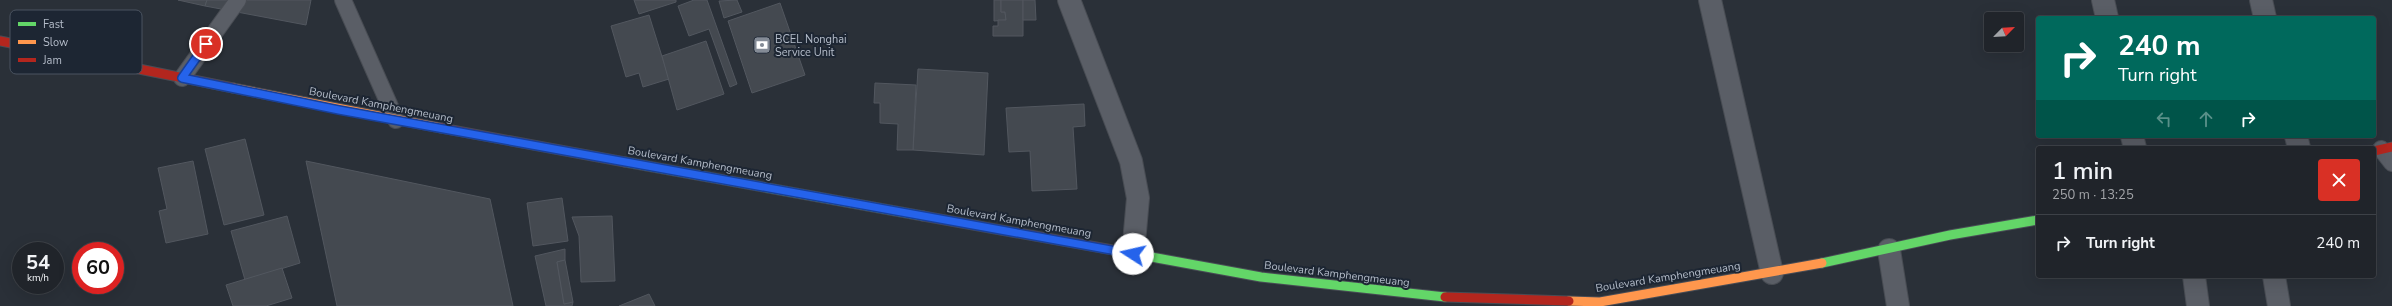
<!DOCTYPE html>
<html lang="en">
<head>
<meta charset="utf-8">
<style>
	body { margin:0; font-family:"Nunito Sans",sans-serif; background:#282c32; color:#f1f3f6; height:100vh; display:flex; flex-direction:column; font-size:15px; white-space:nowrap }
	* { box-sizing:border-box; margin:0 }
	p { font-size:13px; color:#a2a4a8 }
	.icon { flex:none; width:22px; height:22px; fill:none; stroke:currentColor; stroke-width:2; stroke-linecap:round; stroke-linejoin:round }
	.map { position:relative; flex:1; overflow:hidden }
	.panel { position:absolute; left:2036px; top:146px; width:340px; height:132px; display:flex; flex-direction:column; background:#20242a; border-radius:4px; box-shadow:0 4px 16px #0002,0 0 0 1px #3d4147 }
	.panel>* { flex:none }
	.banner { position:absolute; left:2036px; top:16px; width:340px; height:122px; border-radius:4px; box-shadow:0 4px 16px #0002,0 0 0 1px #3d4147; background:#00695c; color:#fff; overflow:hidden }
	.needle { width:26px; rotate:66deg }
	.tools { position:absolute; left:1984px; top:12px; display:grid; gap:8px }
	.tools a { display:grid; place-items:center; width:40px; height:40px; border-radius:4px; background:#20242a; box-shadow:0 4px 16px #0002,0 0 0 1px #3d4147; font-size:20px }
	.speed { position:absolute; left:12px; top:242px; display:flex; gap:8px; font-size:20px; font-weight:700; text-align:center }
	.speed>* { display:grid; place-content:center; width:52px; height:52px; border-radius:50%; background:#20242a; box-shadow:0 4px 16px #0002,0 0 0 1px #3d4147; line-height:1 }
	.speed small { font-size:10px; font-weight:400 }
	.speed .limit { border:6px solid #d22; background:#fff; color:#111 }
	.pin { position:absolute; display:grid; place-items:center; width:34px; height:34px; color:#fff; margin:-17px; border:2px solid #fff; border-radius:50%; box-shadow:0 1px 4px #0007 }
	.me { position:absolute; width:44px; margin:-22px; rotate:280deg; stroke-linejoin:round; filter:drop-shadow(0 0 3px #0008) }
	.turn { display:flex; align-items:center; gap:14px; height:84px; padding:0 16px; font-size:18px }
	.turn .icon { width:52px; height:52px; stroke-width:2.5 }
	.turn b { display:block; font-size:28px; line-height:34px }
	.lanes { display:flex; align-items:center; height:38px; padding:0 16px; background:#0003; justify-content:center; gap:20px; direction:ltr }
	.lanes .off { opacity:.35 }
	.round { display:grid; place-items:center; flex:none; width:42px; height:42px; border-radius:4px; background:#282c32 }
	.summary { display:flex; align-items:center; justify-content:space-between; height:68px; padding:0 16px }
	h1 { font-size:24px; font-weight:600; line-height:30px }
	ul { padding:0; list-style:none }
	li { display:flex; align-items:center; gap:12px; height:56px; padding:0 16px; border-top:1px solid #3d4147 }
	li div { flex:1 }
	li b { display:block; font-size:15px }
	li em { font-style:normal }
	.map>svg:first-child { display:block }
	.building { fill:#444950; stroke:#52575f }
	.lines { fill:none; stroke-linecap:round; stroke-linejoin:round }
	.lane-casing { stroke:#484c53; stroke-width:18 }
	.street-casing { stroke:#484c53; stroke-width:24 }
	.fast-casing { stroke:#484c55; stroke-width:11 }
	.slow-casing { stroke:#484c55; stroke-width:11 }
	.jam-casing { stroke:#484c55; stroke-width:11 }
	.lane { stroke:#5a5e66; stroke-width:16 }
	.street { stroke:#5a5e66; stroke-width:22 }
	.fast { stroke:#63d668; stroke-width:9 }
	.slow { stroke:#ff974d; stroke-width:9 }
	.jam { stroke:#b3261e; stroke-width:9 }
	.route-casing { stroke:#184099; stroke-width:10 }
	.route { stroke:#2563eb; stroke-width:7 }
	.labels { text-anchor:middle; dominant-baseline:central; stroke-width:4; stroke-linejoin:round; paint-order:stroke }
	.poi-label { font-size:11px; fill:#b4bcc9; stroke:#1d2633; text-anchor:start }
	.street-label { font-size:11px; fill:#b4bcc9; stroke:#1d2633 }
	.key { fill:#1d2633; stroke:#4a5360; stroke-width:1 }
	.key-label { font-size:11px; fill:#b4bcc9 }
</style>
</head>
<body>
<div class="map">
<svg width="2392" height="306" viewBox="0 0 2392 306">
	<rect width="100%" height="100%" fill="#2a3038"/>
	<g class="building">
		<polygon points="178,0 207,0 205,6"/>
		<polygon points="207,0 311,0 306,25 205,6"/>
		<polygon points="634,0 676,0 676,2 639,14"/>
		<polygon points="694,0 707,0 737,84 730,87 709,29 689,36 678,6"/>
		<polygon points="737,0 742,12 724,18 719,1"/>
		<polygon points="994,0 1001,0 1001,12 1005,12 1006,20 994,21"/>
		<polygon points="1001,0 1023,0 1023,36 993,36 993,26 998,26 998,20 1006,20 1005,12 1001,12"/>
		<polygon points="1023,0 1035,0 1036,20 1023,20"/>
		<polygon points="780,3 805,75 752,93 728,21"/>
		<polygon points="649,15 669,79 643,87 639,73 626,77 611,26"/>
		<polygon points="706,41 724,94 677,110 662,56"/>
		<polygon points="918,69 988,73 984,155 913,150"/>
		<polygon points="875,83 916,85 913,150 897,150 898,124 880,123 880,103 874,103"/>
		<polygon points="1084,104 1085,126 1073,127 1077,189 1032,191 1030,151 1009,152 1006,108"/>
		<polygon points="245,139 264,215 224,225 205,149"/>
		<polygon points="193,161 208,234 166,243 159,211 167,209 158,168"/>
		<polygon points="306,161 490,199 513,306 337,306"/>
		<polygon points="562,198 568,241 533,246 527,203"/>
		<polygon points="287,216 300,263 245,280 231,231"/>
		<polygon points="612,216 615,281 581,282 579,236 572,217"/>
		<polygon points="565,249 565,260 557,262 564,304 573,302 572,306 546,306 535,256"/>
		<polygon points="565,260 573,302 564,304 557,262"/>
		<polygon points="282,268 292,298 266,306 233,306 226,285"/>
		<polygon points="649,294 655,306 619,306"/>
	</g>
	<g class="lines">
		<defs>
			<g id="lane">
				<polyline points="343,0 396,120"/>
				<polyline points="182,78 238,0"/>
				<polyline points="2381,149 2392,163"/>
			</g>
			<g id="street">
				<polyline points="1069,0 1131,161 1138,198 1133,254"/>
				<polyline points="1710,0 1772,273"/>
				<polyline points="2103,0 2107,18"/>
				<polyline points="2261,0 2265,18"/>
				<polyline points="2132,136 2135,148"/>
				<polyline points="2296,136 2299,148"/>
				<polyline points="1889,250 1898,306"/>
				<polyline points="2194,276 2198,306"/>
				<polyline points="2274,276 2279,306"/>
			</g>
			<g id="fast">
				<polyline points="625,162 923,216"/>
				<polyline points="1146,256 1261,277 1445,297"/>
				<polyline points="1822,263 1950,235 2038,220"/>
			</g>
			<g id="slow">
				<polyline points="233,88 441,128"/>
				<polyline points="1569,301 1600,302 1822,263"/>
			</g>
			<g id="jam">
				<polyline points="0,41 233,88"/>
				<polyline points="441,128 625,162"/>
				<polyline points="2374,151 2392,147"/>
				<polyline points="923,216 1146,256"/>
				<polyline points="1445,297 1569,301"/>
			</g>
		</defs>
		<use href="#lane" class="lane-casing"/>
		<use href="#street" class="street-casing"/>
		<use href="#fast" class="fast-casing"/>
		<use href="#slow" class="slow-casing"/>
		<use href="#jam" class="jam-casing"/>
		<use href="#lane" class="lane"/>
		<use href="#street" class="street"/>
		<use href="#fast" class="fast"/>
		<use href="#slow" class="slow"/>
		<use href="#jam" class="jam"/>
	</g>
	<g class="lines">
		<defs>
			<polyline id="route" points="206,44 182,78 339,110 1133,254"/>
		</defs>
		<use href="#route" class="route-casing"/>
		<use href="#route" class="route"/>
	</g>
	<defs>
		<symbol id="bank-square" viewBox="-11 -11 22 22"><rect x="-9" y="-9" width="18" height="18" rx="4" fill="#848b96" stroke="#1d2633"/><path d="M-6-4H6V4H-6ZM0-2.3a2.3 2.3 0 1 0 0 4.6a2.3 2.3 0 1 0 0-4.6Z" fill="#fff"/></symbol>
	</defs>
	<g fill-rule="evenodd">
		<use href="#bank-square" x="752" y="35" width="20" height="20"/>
	</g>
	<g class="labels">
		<g class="poi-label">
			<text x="775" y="39">BCEL Nonghai<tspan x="775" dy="13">Service Unit</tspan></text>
		</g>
		<g class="street-label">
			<text transform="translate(381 105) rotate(11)">Boulevard Kamphengmeuang</text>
			<text transform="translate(700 163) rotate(10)">Boulevard Kamphengmeuang</text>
			<text transform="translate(1019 221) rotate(10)">Boulevard Kamphengmeuang</text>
			<text transform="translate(1337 274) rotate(7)">Boulevard Kamphengmeuang</text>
			<text transform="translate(1668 277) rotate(-9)">Boulevard Kamphengmeuang</text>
		</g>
	</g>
	<rect x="10" y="10" width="132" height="64" rx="6" class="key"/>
	<rect x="18" y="22" width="18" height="4" fill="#63d668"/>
	<rect x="18" y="40" width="18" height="4" fill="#ff974d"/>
	<rect x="18" y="58" width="18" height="4" fill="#b3261e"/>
	<g class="key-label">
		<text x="43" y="28">Fast</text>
		<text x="43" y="46">Slow</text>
		<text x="43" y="64">Jam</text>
	</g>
</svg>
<div class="tools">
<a><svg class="needle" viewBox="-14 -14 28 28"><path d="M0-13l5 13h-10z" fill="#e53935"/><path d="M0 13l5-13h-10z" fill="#a2a4a8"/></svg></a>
</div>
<div class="speed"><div>54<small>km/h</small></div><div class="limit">60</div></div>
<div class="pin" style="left:206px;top:44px;background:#d93025"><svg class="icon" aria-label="arrive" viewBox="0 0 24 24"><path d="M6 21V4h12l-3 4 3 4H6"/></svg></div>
<svg class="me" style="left:1133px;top:254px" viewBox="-20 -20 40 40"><circle r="19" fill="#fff"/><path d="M0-13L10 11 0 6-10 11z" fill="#2563eb"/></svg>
<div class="banner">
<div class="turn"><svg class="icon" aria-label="right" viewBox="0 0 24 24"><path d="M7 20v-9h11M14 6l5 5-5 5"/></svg><div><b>240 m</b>Turn right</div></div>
<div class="lanes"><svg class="icon off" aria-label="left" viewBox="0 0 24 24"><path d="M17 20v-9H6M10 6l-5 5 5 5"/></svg><svg class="icon off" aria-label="ahead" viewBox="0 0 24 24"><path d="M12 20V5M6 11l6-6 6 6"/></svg><svg class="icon" aria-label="right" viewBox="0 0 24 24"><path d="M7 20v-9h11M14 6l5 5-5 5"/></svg></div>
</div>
<section class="panel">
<div class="summary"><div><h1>1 min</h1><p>250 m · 13:25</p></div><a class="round" style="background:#d93025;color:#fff"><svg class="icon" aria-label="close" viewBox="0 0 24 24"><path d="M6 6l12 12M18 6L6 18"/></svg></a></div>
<ul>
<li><svg class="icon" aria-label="right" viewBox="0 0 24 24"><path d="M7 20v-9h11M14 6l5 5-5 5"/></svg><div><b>Turn right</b></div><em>240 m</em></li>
</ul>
</section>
</div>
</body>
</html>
